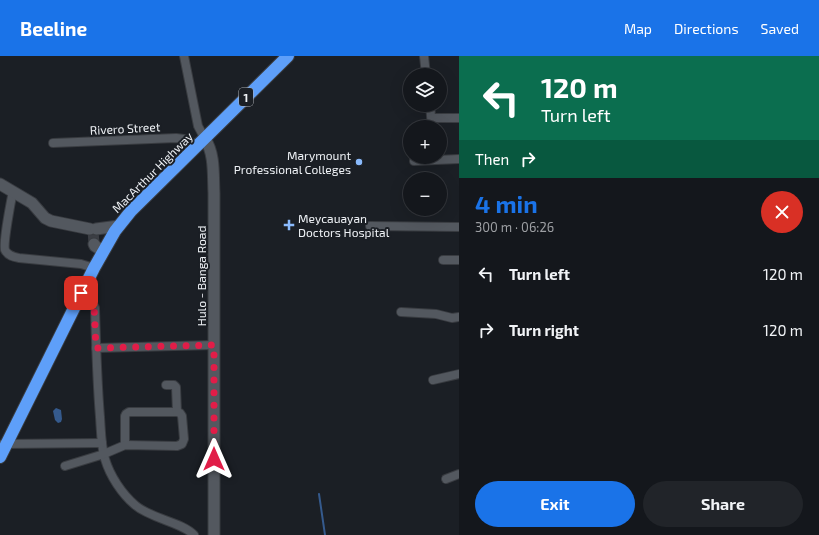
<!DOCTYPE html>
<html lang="en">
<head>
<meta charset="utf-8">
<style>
	body { margin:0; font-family:"Exo 2",sans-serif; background:#212429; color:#f1f3f6; height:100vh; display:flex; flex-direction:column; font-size:15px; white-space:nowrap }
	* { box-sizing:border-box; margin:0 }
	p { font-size:13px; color:#9d9fa3 }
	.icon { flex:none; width:22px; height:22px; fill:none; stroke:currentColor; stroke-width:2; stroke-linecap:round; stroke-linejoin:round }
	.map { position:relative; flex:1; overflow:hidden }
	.drawer { display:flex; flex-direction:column; background:#14171c; width:360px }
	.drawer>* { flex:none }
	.top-card { background:#0b6e4f; color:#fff; overflow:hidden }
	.tools { position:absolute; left:403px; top:12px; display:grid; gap:8px }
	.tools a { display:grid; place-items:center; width:44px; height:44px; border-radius:50%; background:#14171c; box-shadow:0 4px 16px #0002,0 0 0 1px #33363b; font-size:20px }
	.pin { position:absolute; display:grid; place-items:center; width:34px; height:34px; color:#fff; margin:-17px; border-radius:8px; box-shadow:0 2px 6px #0006 }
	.me { position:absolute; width:44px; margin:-22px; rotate:0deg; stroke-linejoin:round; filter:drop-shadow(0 0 3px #0008) }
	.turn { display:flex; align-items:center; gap:14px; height:84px; padding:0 16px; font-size:18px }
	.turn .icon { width:52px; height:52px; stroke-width:2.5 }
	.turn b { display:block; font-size:28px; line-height:34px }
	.then { display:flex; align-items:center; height:38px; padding:0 16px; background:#0003; gap:8px; font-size:15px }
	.round { display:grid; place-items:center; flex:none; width:42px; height:42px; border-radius:21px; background:#212429 }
	.overview { display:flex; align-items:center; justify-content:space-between; height:68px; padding:0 16px }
	h1 { font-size:24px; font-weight:700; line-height:30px; color:#1a73e8 }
	.cta { display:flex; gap:8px; margin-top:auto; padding:8px 16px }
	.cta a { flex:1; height:46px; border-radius:24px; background:#1a73e8; color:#fff; font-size:16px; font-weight:700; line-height:46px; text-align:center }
	.cta a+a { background:#212429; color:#f1f3f6 }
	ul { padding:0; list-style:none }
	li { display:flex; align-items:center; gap:12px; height:56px; padding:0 16px }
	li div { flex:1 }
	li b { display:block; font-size:15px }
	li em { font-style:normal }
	header { display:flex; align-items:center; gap:24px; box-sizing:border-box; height:56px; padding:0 20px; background:#1a73e8; color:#fff }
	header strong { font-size:19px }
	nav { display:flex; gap:22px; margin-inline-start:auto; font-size:14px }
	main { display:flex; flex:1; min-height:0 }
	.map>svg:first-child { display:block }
	.water { fill:#355a8d }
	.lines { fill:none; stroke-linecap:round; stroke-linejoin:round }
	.stream { stroke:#355a8d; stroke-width:2 }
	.secondary-tunnel { stroke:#3b3e44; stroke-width:11; stroke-dasharray:11 5.5; stroke-linecap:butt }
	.street-casing { stroke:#393c41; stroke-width:10 }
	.secondary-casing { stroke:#393c41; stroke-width:13 }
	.highway-casing { stroke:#393c41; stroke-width:14 }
	.street { stroke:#53585f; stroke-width:8 }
	.secondary { stroke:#53585f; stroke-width:11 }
	.highway { stroke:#5e9ff9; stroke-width:12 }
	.route { stroke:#e11d48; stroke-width:7; stroke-dasharray:0 12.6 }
	.poi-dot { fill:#8abafc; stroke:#1b1f25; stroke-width:1.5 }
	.labels { text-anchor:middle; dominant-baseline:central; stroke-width:4; stroke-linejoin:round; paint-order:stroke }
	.shield { fill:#1b1f25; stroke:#afb2b7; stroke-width:1 }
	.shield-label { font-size:11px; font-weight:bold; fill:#eef1f5 }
	.street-label { font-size:12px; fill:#eef1f5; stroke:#1b1f25 }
	.poi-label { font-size:12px; fill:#eef1f5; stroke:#1b1f25; text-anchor:end }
</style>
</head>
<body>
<header>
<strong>Beeline</strong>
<nav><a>Map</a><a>Directions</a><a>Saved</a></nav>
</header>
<main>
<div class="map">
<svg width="459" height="479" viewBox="0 0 459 479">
	<rect width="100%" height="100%" fill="#1b1f25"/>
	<polygon class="water" points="56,352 61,354 62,363 61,366 58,367 55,364 53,355"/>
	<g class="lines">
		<polyline class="stream" points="319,438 325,479"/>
		<polyline class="secondary-tunnel" points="93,174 94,188"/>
		<defs>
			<g id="street">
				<polyline points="184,0 198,70 205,83"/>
				<polyline points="424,0 426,19"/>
				<polyline points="430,49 432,71"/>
				<polyline points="432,62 459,62"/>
				<polyline points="53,87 176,82 184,83 198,89"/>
				<polyline points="414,105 459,103"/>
				<path d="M 13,135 C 11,145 3,187 5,194 C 8,200 14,201 19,202 L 81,208 L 94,212"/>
				<polyline points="370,170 459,171"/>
				<polyline points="443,204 459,204"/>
				<path d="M 81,237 L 90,243 L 95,252 C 96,289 97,325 100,361 C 101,375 101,390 105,403 C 110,420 122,438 135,449 C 151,463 182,466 194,479"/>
				<polyline points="401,256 436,258 452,262 459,261"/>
				<polyline points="96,292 214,289"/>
				<polyline points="433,324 459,318"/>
				<polyline points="3,388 102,387"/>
				<polyline points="125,389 125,360 126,358 129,356 177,356"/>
				<polyline points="65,410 104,398 125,389 177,390 182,388 184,383 182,360 180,357 177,356 176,331 174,329 166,329"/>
				<polyline points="446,423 459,418"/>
			</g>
			<g id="secondary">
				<path d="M 205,83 C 215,98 213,119 214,137 L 214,479"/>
				<polyline points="0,128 32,147 45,162 51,165 90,173"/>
				<polyline points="96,173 119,170"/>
				<polyline points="94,188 95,190 103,195"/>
			</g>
			<polyline id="highway" points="0,401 94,212 115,175 131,155 288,0"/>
		</defs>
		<use href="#street" class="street-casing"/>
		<use href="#secondary" class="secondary-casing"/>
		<use href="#highway" class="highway-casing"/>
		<use href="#street" class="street"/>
		<use href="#secondary" class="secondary"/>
		<use href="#highway" class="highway"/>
	</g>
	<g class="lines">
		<polyline class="route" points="81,237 90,243 94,249 96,292 214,289 214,403"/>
	</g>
	<g class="poi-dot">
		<circle cx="359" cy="106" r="4"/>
		<path d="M287 163h4v4h4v4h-4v4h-4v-4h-4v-4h4z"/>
	</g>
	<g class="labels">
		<rect class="shield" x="239" y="32" width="14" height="18" rx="3"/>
		<g class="shield-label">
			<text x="246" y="41">1</text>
		</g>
		<g class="street-label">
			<text transform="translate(125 72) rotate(-3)">Rivero Street</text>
			<text transform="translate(152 116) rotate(-45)">MacArthur Highway</text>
			<text transform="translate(201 220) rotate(-90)">Hulo - Banga Road</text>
		</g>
		<g class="poi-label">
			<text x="351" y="99">Marymount<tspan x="351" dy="14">Professional Colleges</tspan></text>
			<text x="298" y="162" text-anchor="start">Meycauayan<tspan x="298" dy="14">Doctors Hospital</tspan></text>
		</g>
	</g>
</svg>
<div class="tools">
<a><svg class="icon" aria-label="layers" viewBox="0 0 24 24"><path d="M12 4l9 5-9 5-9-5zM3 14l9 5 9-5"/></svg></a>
<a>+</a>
<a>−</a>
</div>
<div class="pin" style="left:81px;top:237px;background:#d93025"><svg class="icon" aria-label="arrive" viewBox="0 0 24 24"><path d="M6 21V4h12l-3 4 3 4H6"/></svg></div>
<svg class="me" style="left:214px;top:403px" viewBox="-20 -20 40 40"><path d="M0-17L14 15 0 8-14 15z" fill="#e11d48" stroke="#fff" stroke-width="4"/></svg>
</div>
<section class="drawer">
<div class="top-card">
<div class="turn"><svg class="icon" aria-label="left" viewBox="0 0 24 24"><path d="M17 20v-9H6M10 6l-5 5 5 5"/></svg><div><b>120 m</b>Turn left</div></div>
<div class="then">Then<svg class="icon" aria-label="right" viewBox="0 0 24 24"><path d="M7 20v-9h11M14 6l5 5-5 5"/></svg></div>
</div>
<div class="overview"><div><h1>4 min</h1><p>300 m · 06:26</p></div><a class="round" style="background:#d93025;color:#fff"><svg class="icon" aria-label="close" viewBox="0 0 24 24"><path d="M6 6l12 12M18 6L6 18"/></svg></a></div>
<ul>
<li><svg class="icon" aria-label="left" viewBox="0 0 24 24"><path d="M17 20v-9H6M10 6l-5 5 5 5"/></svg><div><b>Turn left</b></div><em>120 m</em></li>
<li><svg class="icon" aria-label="right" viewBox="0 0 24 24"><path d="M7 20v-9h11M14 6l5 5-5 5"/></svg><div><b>Turn right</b></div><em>120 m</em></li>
</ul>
<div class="cta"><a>Exit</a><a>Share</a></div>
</section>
</main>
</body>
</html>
